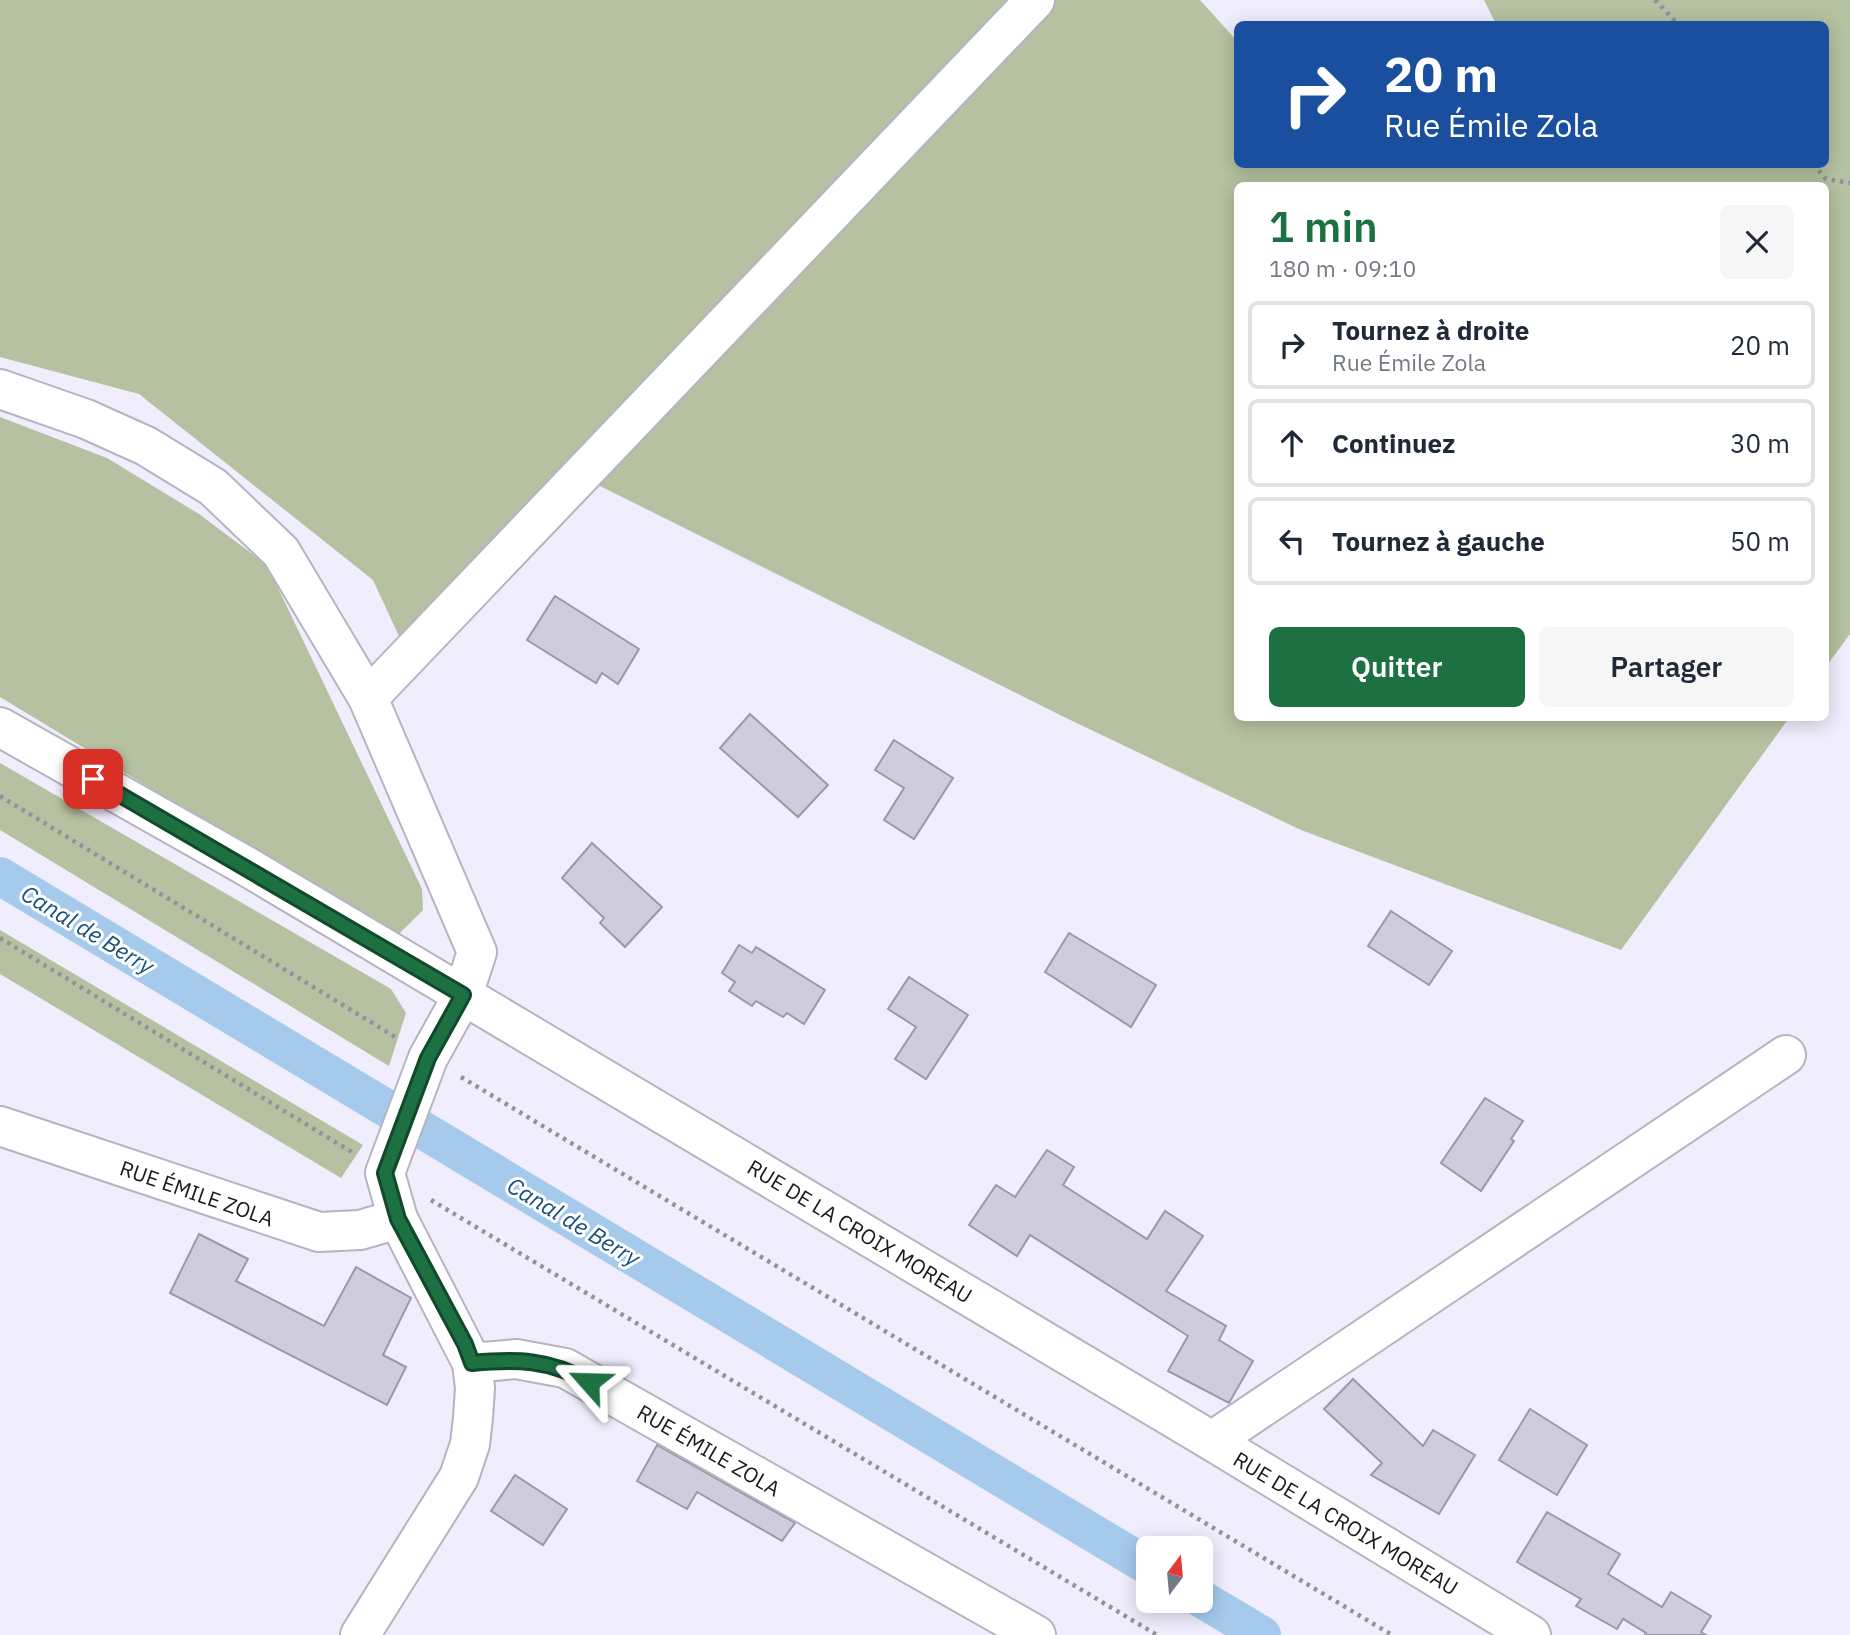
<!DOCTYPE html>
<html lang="fr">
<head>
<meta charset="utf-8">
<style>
	body { margin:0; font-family:"IBM Plex Sans",sans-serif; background:#f6f6f7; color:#1f2937; height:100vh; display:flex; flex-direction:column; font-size:26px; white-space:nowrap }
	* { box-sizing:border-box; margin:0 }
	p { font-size:23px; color:#747a83 }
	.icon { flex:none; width:38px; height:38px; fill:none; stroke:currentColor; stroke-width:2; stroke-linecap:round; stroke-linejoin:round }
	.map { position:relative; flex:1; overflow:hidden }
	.details { position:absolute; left:1234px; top:182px; width:595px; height:539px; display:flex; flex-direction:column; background:#fff; border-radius:10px; box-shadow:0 4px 18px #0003 }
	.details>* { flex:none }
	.banner { position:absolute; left:1234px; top:21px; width:595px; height:147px; border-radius:10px; box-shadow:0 4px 18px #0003; background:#1a4fa0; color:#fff; overflow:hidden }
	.needle { width:46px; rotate:16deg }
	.tools { position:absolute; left:1136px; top:1536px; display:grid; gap:14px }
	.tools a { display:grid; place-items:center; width:77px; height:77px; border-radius:10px; background:#fff; box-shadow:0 4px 18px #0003; font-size:35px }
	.pin { position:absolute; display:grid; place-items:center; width:60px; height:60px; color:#fff; margin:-30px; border-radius:14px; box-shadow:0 4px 10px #0006 }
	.me { position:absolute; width:77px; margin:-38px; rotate:295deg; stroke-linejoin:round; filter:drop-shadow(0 0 5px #0008) }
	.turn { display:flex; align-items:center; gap:24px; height:147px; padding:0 35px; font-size:32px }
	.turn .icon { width:91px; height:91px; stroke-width:2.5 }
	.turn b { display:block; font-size:49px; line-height:60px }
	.round { display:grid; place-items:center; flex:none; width:74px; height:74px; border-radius:10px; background:#f6f6f7 }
	.head { display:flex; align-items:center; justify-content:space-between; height:119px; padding:0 35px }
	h1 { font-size:42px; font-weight:600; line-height:52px; color:#1c7042 }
	.cta { display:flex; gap:14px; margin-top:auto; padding:14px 35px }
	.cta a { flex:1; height:80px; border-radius:10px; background:#1c7042; color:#fff; font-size:28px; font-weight:600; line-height:80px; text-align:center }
	.cta a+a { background:#f6f6f7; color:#1f2937 }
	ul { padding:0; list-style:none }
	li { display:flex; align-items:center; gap:21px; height:88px; margin:0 14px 10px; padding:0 21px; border:4px solid #e0e1e3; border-radius:10px }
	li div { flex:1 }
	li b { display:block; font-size:26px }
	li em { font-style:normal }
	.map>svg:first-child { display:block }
	.green { fill:#b5c1a0 }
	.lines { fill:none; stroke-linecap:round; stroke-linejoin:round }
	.canal { stroke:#a5caec; stroke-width:38 }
	.building { fill:#cfcddd; stroke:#9b99a9; stroke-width:2 }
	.minor-casing { stroke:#b6b3c3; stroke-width:42 }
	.path { stroke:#94919d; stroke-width:4.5; stroke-dasharray:3.5 5; stroke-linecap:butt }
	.minor { stroke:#fff; stroke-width:38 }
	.route-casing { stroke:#12492b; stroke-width:18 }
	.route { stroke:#1c7042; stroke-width:12 }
	.labels { text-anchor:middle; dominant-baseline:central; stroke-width:6; stroke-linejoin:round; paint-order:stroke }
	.street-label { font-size:21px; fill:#19181e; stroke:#fff }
	.water-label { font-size:23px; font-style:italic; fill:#184f7a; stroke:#fff }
</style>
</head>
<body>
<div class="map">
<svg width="1850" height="1635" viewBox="0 0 1850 1635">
	<rect width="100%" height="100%" fill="#f0edfd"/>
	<g class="green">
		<polygon points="0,0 1019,0 403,645 373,580 139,394 0,357"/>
		<polygon points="1053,0 1200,0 1237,41 1237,164 1825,164 1825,24 1496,24 1484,0 1850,0 1850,634 1825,668 1825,186 1237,186 1237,718 1789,718 1621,950 1301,830 1064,717 590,481"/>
		<polygon points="0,417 107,458 199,514 267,565 422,889 423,910 396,937 0,697"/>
		<polygon points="0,763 391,989 406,1013 389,1066 0,830"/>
		<polygon points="0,930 363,1145 341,1178 0,974"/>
	</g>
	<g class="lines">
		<g class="canal">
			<polyline points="0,876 1148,1566"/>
			<polyline points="1200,1598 1262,1635"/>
		</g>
	</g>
	<g class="building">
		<polygon points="555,596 639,649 618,684 602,673 596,683 527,640"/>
		<polygon points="750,714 828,785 798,817 720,748"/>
		<polygon points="894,740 953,778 914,839 884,820 904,788 875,770"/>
		<polygon points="592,843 662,907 625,947 600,923 604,918 562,878"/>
		<polygon points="1391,911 1452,951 1429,985 1368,946"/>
		<polygon points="1069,933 1156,985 1131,1027 1045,972"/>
		<polygon points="739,945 752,953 756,947 825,990 804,1024 787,1013 783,1017 756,1001 752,1006 729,991 735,982 722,973"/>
		<polygon points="909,977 968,1015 926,1079 895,1059 916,1027 888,1009"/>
		<polygon points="1485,1098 1523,1121 1511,1139 1514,1141 1481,1191 1441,1163"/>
		<polygon points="1047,1150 1074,1167 1063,1185 1147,1239 1165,1211 1203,1236 1166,1291 1226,1326 1219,1340 1253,1361 1229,1403 1168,1371 1188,1336 1030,1235 1017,1256 969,1225 996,1185 1015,1197"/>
		<polygon points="199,1234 248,1259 236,1281 324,1326 356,1267 411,1298 383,1355 406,1367 387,1405 170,1293"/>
		<polygon points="1353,1379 1423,1446 1433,1430 1475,1455 1439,1514 1371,1475 1382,1463 1324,1409"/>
		<polygon points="1530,1409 1587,1445 1557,1495 1499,1460"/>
		<polygon points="657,1445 795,1523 782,1541 697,1492 687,1509 637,1481"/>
		<polygon points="515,1475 567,1509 543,1545 491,1511"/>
		<polygon points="1547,1512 1620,1554 1608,1574 1662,1607 1671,1592 1711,1616 1701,1632 1706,1635 1645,1635 1646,1633 1623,1619 1617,1629 1576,1606 1581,1599 1517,1562"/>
	</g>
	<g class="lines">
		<defs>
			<g id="minor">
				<polyline points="0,389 86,419 146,446 213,487 281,552 368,698 477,952 463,995 1212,1441 1531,1635"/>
				<polyline points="368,698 1035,0"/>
				<polyline points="0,727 246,866 463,995 428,1058 385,1173 398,1219"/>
				<polyline points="0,1126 319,1232 360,1230 398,1219 472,1363 516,1359 565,1368 1036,1635"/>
				<polyline points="1212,1441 1786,1055"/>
				<polyline points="360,1635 459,1477 470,1444 473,1418 475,1388 472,1363"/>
			</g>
		</defs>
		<use href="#minor" class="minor-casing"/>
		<g class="path">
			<polyline points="1655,0 1678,24"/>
			<polyline points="1813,164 1826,179 1850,183"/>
			<polyline points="0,796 397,1038"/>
			<polyline points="0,938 355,1154"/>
			<polyline points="461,1077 1392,1635"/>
			<polyline points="431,1200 1157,1635"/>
		</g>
		<use href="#minor" class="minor"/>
	</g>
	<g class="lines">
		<defs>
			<path id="route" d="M 93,779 L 463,995 L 428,1058 L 385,1173 L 398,1219 L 465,1344 L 472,1363 C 516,1359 549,1359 589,1382"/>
		</defs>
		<use href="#route" class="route-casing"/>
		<use href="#route" class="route"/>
	</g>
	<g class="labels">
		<g class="street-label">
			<text transform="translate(197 1193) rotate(19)">RUE ÉMILE ZOLA</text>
			<text transform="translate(860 1231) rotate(31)">RUE DE LA CROIX MOREAU</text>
			<text transform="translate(709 1450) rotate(30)">RUE ÉMILE ZOLA</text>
			<text transform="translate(1346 1523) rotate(31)">RUE DE LA CROIX MOREAU</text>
		</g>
		<g class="water-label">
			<text transform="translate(88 929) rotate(31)">Canal de Berry</text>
			<text transform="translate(574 1221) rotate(31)">Canal de Berry</text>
		</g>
	</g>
</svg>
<div class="tools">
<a><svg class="needle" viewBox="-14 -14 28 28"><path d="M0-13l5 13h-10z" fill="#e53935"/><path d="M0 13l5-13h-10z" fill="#747a83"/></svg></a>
</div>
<div class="pin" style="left:93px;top:779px;background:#d93025"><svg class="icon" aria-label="arrive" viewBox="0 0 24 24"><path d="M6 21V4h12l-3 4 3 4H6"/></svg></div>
<svg class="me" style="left:589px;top:1382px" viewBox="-20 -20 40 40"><path d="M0-17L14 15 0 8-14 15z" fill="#1c7042" stroke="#fff" stroke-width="4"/></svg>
<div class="banner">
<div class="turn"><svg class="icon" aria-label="right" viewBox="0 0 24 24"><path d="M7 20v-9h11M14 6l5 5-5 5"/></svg><div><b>20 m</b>Rue Émile Zola</div></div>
</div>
<section class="details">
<div class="head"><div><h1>1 min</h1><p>180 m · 09:10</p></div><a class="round"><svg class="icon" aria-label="close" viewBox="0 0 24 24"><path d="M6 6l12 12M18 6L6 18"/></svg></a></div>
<ul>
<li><svg class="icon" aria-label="right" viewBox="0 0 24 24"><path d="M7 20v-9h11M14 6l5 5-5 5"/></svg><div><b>Tournez à droite</b><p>Rue Émile Zola</p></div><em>20 m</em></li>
<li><svg class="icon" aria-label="ahead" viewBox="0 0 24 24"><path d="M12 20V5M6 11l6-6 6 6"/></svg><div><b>Continuez</b></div><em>30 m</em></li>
<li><svg class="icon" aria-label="left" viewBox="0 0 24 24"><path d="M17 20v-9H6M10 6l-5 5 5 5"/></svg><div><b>Tournez à gauche</b></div><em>50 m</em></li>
</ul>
<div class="cta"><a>Quitter</a><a>Partager</a></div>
</section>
</div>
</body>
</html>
